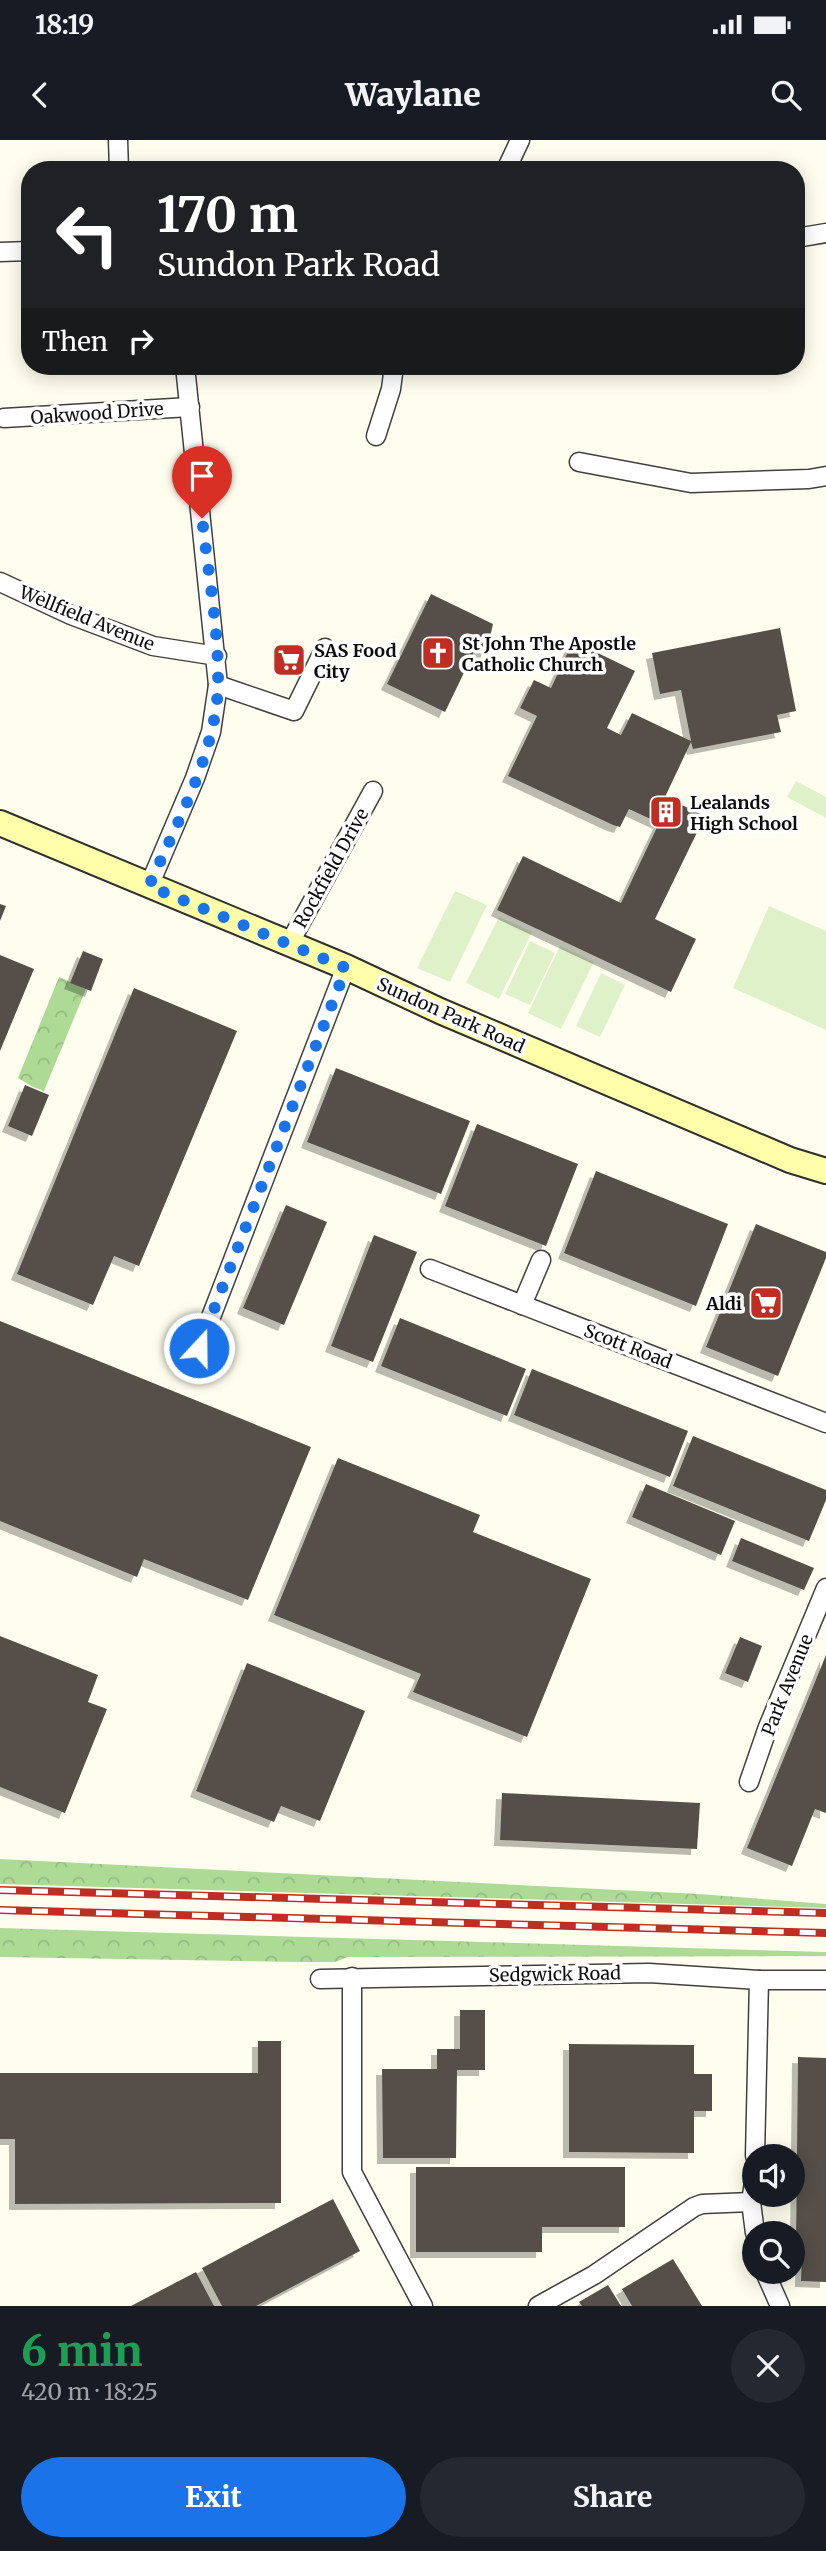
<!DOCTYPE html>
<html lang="en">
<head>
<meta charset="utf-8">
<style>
	body { margin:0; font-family:Merriweather,serif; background:#242831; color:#f1f3f6; height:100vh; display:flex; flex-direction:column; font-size:26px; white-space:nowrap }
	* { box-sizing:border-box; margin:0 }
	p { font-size:23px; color:#9ea1a6 }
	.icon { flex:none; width:38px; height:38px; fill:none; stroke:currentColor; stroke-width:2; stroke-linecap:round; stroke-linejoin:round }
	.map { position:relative; height:2166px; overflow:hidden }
	.details { display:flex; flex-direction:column; background:#171b24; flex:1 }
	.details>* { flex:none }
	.banner { position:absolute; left:21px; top:21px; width:784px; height:214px; border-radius:28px; box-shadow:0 4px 18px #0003; background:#202124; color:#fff; overflow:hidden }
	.fabs { position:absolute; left:742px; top:2004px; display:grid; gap:14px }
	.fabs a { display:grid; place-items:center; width:63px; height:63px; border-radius:50%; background:#171b24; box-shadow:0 4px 18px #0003; font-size:35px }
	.pin { position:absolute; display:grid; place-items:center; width:60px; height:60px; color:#fff; margin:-72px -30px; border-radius:50% 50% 50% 0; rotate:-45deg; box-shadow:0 0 7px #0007 }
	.pin .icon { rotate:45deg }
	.me { position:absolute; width:77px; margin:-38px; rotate:21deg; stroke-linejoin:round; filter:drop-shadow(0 0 5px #0008) }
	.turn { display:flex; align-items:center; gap:24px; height:147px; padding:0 21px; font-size:32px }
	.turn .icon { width:91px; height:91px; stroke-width:2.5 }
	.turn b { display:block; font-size:49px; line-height:60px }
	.then { display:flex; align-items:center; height:66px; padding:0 21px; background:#0003; gap:14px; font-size:26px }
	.round { display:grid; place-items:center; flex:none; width:74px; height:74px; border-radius:37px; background:#242831 }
	.summary { display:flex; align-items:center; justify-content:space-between; height:119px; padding:0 21px }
	h1 { font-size:42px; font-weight:800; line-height:52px; color:#1e9e55 }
	.cta { display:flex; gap:14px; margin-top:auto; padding:14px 21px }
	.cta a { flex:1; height:80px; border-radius:42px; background:#1a73e8; color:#fff; font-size:28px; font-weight:800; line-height:80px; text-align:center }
	.cta a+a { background:#242831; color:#f1f3f6 }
	.status { display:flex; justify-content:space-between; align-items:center; height:49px; padding:0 35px; background:#171b24; direction:ltr }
	.status svg { height:19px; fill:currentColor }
	header { display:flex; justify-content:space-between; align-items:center; height:91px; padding:0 21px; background:#171b24; font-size:32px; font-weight:800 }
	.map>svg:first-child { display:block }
	.forest { fill:url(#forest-crowns) }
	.pitch { fill:#dff1c9 }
	.building { fill:#565049; filter:url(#shadow) }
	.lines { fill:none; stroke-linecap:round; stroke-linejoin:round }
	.street-casing { stroke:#404040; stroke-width:21 }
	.secondary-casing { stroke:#2f2f2f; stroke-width:28 }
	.street { stroke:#fff; stroke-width:18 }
	.secondary { stroke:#ffffa9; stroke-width:24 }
	.rail-casing { stroke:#bf2d23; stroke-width:8 }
	.rail { stroke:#fff; stroke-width:5; stroke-dasharray:16; stroke-linecap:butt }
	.route { stroke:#1a73e8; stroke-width:12; stroke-dasharray:0 21.6 }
	.labels { text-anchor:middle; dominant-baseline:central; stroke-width:7; stroke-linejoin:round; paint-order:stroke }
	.street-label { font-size:18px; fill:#0d0d0d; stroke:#fff }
	.poi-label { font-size:18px; font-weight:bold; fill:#0d0d0d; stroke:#fff; text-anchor:start }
</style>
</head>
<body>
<div class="status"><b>18:19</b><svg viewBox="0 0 49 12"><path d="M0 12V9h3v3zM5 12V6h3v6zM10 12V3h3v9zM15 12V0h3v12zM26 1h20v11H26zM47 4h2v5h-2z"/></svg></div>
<header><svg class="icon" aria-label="back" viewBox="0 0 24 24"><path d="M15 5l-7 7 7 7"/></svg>Waylane<svg class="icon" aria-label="search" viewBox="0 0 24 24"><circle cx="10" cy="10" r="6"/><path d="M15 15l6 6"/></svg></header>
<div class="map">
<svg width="826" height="2166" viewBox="0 0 826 2166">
	<defs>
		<pattern id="forest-crowns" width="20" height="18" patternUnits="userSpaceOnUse" patternTransform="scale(1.75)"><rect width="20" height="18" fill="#addb96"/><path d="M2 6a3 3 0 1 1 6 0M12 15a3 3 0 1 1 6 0" fill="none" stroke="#94bb80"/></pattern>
		<filter id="shadow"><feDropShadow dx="-6" dy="6" stdDeviation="0" flood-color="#0004"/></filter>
	</defs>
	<rect width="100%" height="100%" fill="#fffeee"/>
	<g class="forest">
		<polygon points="59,837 86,849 44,951 33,947 18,938"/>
		<polygon points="0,1719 699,1754 826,1764 826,1768 0,1744"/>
		<polygon points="0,1788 826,1812 826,1816 348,1817 335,1822 299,1822 0,1817"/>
	</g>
	<g class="pitch">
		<polygon points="796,641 826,657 826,678 787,657"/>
		<polygon points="455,751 487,765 450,842 417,828"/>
		<polygon points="769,766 826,791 826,890 733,848"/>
		<polygon points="499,777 532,792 499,859 466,843"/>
		<polygon points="530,801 555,813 530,865 505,854"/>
		<polygon points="560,806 594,822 561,889 528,873"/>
		<polygon points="601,833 625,845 600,897 576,886"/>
	</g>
	<g class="building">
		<polygon points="431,454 493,484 486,515 475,510 445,572 387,544"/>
		<polygon points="780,488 796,571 777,575 781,592 693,609 691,602 665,657 705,676 655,779 696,799 671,852 497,770 523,716 621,763 659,683 629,669 620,687 613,685 508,636 537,576 520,568 534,540 551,548 573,501 635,531 607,588 621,595 632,573 691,601 681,550 660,554 652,513"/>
		<polygon points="0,764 6,766 0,781"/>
		<polygon points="83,811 103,819 91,851 70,843"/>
		<polygon points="0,815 34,829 0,911"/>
		<polygon points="134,848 237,891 139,1126 114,1116 93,1165 17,1134"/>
		<polygon points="336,928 470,981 441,1054 307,1002"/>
		<polygon points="25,945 49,955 32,996 8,986"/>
		<polygon points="477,984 578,1024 546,1106 445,1066"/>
		<polygon points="596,1031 728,1084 696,1166 564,1113"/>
		<polygon points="286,1065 327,1082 284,1185 243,1168"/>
		<polygon points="756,1084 826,1112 826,1118 778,1236 706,1207"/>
		<polygon points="374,1095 417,1112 373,1222 331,1206"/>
		<polygon points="400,1178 526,1229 507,1276 381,1226"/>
		<polygon points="0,1181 311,1307 248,1460 144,1419 137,1437 0,1381"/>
		<polygon points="532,1229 688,1291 670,1337 514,1275"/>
		<polygon points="693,1296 826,1350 826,1360 809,1401 673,1346"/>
		<polygon points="338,1318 480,1375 473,1392 591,1439 527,1597 413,1552 421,1534 274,1475"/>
		<polygon points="646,1344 735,1381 721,1415 632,1377"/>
		<polygon points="741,1398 814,1428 804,1450 732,1421"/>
		<polygon points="0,1496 98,1535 88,1562 107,1569 65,1673 0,1647"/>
		<polygon points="740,1497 762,1506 748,1542 725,1533"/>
		<polygon points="826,1515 826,1673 815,1669 792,1726 747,1708"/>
		<polygon points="247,1523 365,1571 320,1681 281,1666 274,1682 196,1651"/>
		<polygon points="502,1653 700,1663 697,1709 500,1700"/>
		<polygon points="460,1870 485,1870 485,1930 457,1930 456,2018 383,2018 382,1929 437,1929 437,1909 460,1909"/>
		<polygon points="258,1901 281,1901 281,2063 15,2064 15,1999 0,1999 0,1933 258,1933"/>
		<polygon points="569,1904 694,1905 694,1934 712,1934 712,1971 694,1971 694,2013 569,2012"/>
		<polygon points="798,1917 826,1918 826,2142 801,2141 802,2105 796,2105"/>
		<polygon points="416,2027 625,2027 625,2087 542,2087 542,2112 416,2112"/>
		<polygon points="333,2059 360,2111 256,2166 222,2166 202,2128"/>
		<polygon points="673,2119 702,2166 632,2166 622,2149"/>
		<polygon points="196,2132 214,2166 131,2166"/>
		<polygon points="608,2145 621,2166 582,2166 579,2162"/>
	</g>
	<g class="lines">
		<defs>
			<g id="street">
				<polyline points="118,0 119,30"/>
				<polyline points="506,30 520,0"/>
				<polyline points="796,98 826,93"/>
				<polyline points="0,112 30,111"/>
				<polyline points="4,278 190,267"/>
				<polyline points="376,296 391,249 394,226"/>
				<polyline points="579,322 691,343 809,339 826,336"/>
				<polyline points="0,442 71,475 153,506 217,516"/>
				<polyline points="218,545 294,571 325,508"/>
				<polyline points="149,746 195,638 211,592 218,545 185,226"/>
				<polyline points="289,804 373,651"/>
				<polyline points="430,1129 826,1283"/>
				<polyline points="522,1165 541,1120"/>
				<polyline points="199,1208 346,827"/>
				<polyline points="749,1642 768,1587 826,1448"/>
				<polyline points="352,1837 352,2032 423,2166"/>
				<polyline points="320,1839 649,1833 759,1840"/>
				<polyline points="755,2016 759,1840 826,1840"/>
				<polyline points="754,2042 751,2062 755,2093"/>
				<polyline points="765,2132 780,2166"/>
				<polyline points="538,2166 594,2135 694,2067 702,2064 751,2062"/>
			</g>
			<polyline id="secondary" points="0,683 346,827 440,871 790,1020 826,1031"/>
		</defs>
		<use href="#street" class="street-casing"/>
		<use href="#secondary" class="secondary-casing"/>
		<use href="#street" class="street"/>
		<use href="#secondary" class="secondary"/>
		<defs>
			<g id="rail">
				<polyline points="0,1750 826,1773"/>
				<polyline points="0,1770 826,1793"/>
			</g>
		</defs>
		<use href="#rail" class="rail-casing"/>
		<use href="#rail" class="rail"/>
	</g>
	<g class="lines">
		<path class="route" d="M 199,1208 L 346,828 L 149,746 C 176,685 217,611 218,544 C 219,491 208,431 202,378"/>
	</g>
	<defs>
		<symbol id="church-square" viewBox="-11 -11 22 22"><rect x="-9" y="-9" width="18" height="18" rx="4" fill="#bf2d23" stroke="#fff"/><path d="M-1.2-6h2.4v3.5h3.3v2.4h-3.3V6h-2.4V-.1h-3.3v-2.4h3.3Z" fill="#fff"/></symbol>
		<symbol id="supermarket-square" viewBox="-11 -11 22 22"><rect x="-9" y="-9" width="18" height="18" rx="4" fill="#bf2d23" stroke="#fff"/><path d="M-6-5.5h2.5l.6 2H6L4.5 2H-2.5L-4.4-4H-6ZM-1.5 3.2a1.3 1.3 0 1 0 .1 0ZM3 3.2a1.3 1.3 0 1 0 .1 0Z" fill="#fff"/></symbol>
		<symbol id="building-square" viewBox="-11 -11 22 22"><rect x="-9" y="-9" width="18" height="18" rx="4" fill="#bf2d23" stroke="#fff"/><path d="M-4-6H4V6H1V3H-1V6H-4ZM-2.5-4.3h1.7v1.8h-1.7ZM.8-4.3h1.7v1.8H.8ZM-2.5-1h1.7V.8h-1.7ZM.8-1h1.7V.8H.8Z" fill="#fff"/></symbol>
	</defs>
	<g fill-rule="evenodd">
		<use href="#church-square" x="419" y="494" width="38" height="38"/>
		<use href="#supermarket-square" x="270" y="501" width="38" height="38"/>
		<use href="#building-square" x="647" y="653" width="38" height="38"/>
		<use href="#supermarket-square" x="747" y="1144" width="38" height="38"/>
	</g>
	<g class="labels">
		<g class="street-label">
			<text transform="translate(97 273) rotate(-4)">Oakwood Drive</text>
			<text transform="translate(87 478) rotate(22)">Wellfield Avenue</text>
			<text transform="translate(331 728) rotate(-61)">Rockfield Drive</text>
			<text transform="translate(451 875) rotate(24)">Sundon Park Road</text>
			<text transform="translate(628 1206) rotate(21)">Scott Road</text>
			<text transform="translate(787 1545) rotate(-68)">Park Avenue</text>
			<text transform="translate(555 1834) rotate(-1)">Sedgwick Road</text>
		</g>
		<g class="poi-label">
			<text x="462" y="503">St John The Apostle<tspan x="462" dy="21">Catholic Church</tspan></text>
			<text x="314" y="510">SAS Food<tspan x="314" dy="21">City</tspan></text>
			<text x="690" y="662">Lealands<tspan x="690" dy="21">High School</tspan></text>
			<text x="742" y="1163" text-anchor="end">Aldi</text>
		</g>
	</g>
</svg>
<div class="fabs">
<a><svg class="icon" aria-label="sound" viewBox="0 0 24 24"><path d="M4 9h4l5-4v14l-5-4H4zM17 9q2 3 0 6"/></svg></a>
<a><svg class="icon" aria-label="search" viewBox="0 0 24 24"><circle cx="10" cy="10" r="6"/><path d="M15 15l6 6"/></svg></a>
</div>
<div class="pin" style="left:202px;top:378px;background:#d93025"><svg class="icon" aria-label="arrive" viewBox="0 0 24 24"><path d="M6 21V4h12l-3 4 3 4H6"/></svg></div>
<svg class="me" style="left:199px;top:1208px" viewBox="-20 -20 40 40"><circle r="17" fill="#1a73e8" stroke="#fff" stroke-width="3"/><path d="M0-11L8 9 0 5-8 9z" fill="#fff"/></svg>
<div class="banner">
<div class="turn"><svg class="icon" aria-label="left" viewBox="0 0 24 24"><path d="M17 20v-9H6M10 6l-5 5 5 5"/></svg><div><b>170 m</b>Sundon Park Road</div></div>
<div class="then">Then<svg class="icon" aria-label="right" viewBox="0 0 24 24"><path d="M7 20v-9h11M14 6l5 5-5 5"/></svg></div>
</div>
</div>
<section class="details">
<div class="summary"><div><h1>6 min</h1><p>420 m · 18:25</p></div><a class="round"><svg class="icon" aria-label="close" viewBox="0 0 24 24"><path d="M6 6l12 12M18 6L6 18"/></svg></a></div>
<div class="cta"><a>Exit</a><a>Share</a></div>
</section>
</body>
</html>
